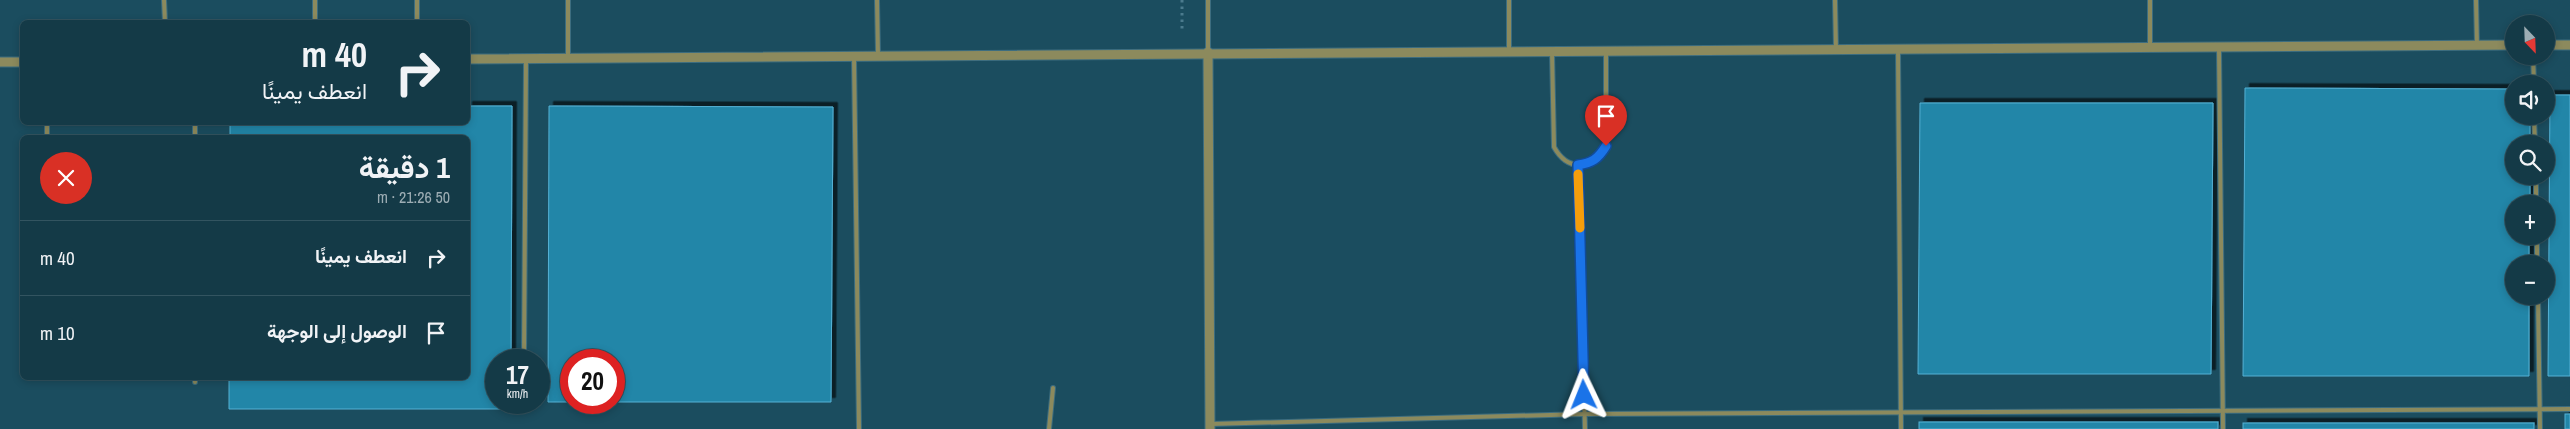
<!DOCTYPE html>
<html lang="ar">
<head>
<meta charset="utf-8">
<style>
	body { margin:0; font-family:"Archivo Narrow",Vazirmatn,sans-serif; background:#1d414e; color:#f1f3f6; direction:rtl; height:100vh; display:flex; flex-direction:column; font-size:19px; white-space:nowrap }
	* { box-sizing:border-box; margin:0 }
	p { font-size:16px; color:#9dadb4 }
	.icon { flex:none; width:28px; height:28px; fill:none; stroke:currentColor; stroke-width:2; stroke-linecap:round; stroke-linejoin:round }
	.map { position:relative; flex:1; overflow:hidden; direction:ltr }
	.side { position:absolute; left:20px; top:135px; width:450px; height:245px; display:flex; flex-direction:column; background:#143a47; border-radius:8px; box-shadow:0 2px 8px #0003,0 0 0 1px #335460; direction:rtl }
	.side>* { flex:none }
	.hud { position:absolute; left:20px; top:20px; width:450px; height:105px; border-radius:8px; box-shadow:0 2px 8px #0003,0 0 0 1px #335460; direction:rtl; background:#143a47; color:#f1f3f6; overflow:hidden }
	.needle { width:32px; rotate:157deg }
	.controls { position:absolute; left:2505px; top:15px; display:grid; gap:10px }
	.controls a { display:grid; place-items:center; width:50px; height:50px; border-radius:50%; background:#143a47; box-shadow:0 2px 8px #0003,0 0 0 1px #335460; font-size:25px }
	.speed { position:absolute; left:485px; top:349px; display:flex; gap:10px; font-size:25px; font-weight:700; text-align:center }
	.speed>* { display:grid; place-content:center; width:65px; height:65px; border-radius:50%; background:#143a47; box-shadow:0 2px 8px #0003,0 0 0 1px #335460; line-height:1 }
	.speed small { font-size:12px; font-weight:400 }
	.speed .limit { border:8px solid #d22; background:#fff; color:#111 }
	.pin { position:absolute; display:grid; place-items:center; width:42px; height:42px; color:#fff; margin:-51px -21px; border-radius:50% 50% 50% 0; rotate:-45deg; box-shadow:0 0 5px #0007 }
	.pin .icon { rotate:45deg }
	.me { position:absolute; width:55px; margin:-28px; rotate:358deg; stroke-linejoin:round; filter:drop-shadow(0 0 4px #0008) }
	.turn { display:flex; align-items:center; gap:18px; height:105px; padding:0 20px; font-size:22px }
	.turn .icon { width:65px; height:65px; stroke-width:2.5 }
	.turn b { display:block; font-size:35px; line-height:42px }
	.round { display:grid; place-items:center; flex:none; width:52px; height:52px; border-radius:26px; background:#1d414e }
	.head { display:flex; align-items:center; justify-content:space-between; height:85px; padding:0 20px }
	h1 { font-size:30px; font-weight:700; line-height:38px }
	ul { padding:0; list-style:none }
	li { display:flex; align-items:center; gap:15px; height:75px; padding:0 20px; border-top:1px solid #335460 }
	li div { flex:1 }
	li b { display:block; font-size:19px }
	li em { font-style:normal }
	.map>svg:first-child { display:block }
	.building { fill:#2286a8; stroke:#55b1d4; filter:url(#shadow) }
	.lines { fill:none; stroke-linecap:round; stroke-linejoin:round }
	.service-casing { stroke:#3d6d7f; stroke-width:6 }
	.tertiary-casing { stroke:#3d6d7f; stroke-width:11 }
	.path { stroke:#4b7b8d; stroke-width:3; stroke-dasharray:2.5 4; stroke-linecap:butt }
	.service { stroke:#8c8a5d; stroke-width:4 }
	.tertiary { stroke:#8c8a5d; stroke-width:9 }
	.route-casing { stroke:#114b97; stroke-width:12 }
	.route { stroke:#1a73e8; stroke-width:9 }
	.slow { stroke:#f59e0b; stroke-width:9 }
</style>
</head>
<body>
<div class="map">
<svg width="2570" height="429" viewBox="0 0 2570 429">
	<defs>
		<filter id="shadow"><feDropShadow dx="4.5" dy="-4.5" stdDeviation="0" flood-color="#0009"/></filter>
	</defs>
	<rect width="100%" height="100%" fill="#1b4d5f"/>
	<g class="building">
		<polygon points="2245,88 2514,89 2514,116 2530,116 2530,144 2514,144 2514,176 2530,176 2530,204 2514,204 2514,236 2529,236 2529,264 2514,264 2514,296 2529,296 2529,376 2243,376"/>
		<polygon points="2550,95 2570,95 2570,376 2548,376"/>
		<polygon points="1920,103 2213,103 2211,374 1918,374"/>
		<polygon points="468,106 512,106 511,360 496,360 496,402 510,402 510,409 229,409 229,378 468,378 468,138 230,138 230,122 468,122"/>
		<polygon points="549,106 833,107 831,402 614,402 614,360 571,360 571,402 548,402"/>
		<rect x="2565" y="414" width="5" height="15"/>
		<rect x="1919" y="422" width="299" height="7"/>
		<rect x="2243" y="423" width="291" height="6"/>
	</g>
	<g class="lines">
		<defs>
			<g id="service">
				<polyline points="164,0 165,22"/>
				<polyline points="315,0 315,22"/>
				<polyline points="417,0 417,22"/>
				<polyline points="568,0 568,58"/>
				<polyline points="877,0 878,55"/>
				<polyline points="1509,0 1509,51"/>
				<polyline points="1835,0 1836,50"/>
				<polyline points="2476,0 2477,46"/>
				<polyline points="2150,46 2150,0"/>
				<polyline points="2219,48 2223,429"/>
				<polyline points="1898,50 1901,429"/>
				<polyline points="1208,52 1208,0"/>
				<path d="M 1552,52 L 1554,147 C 1568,172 1592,170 1606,146 L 1606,51"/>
				<polyline points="2533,56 2534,84"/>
				<polyline points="854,57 859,429"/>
				<polyline points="2534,116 2535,144"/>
				<polyline points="47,122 47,138"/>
				<polyline points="195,122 195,138"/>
				<polyline points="1578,165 1585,429"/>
				<polyline points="2536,176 2536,204"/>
				<polyline points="2537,236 2537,264"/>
				<polyline points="2538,296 2540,429"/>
				<polyline points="524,360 526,58"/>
				<polyline points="195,378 195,382"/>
				<polyline points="1210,424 1585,414 2570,409"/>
				<polyline points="1049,429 1053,388"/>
			</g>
			<g id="tertiary">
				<polyline points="2546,45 2570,45"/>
				<polyline points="1208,52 1210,429"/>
				<polyline points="468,59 2514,45"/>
				<polyline points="0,62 22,62"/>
			</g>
		</defs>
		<use href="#service" class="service-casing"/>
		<use href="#tertiary" class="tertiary-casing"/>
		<polyline class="path" points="1182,0 1182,32"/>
		<use href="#service" class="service"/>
		<use href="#tertiary" class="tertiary"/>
	</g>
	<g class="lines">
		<defs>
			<path id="route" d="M 1584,395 L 1578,165 C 1592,163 1598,159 1606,146"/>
		</defs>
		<use href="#route" class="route-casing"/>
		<use href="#route" class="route"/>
		<polyline class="slow" points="1578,174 1580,228"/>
	</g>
</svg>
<div class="controls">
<a><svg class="needle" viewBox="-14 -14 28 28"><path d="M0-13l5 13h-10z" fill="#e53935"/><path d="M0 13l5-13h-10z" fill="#9dadb4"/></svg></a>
<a><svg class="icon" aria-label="sound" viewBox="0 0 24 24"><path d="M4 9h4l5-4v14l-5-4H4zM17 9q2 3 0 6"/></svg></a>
<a><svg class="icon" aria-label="search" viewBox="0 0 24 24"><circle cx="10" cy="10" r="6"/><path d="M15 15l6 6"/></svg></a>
<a>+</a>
<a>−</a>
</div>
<div class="speed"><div>17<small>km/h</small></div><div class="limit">20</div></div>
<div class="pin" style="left:1606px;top:146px;background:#d93025"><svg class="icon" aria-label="arrive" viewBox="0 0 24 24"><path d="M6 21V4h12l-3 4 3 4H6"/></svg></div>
<svg class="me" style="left:1584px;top:395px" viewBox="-20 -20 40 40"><path d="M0-17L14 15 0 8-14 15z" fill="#1a73e8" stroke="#fff" stroke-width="4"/></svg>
<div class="hud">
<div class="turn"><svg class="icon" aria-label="right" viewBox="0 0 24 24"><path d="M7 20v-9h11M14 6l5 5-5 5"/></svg><div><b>40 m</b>انعطف يمينًا</div></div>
</div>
<section class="side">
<div class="head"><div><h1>1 دقيقة</h1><p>50 m · 21:26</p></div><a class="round" style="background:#d93025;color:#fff"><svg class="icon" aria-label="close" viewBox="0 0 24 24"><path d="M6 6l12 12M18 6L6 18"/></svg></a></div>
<ul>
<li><svg class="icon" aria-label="right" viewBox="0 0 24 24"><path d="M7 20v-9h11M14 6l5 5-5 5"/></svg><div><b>انعطف يمينًا</b></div><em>40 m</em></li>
<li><svg class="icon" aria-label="arrive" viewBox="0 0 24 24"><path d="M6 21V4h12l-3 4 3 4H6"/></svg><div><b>الوصول إلى الوجهة</b></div><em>10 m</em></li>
</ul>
</section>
</div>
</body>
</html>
